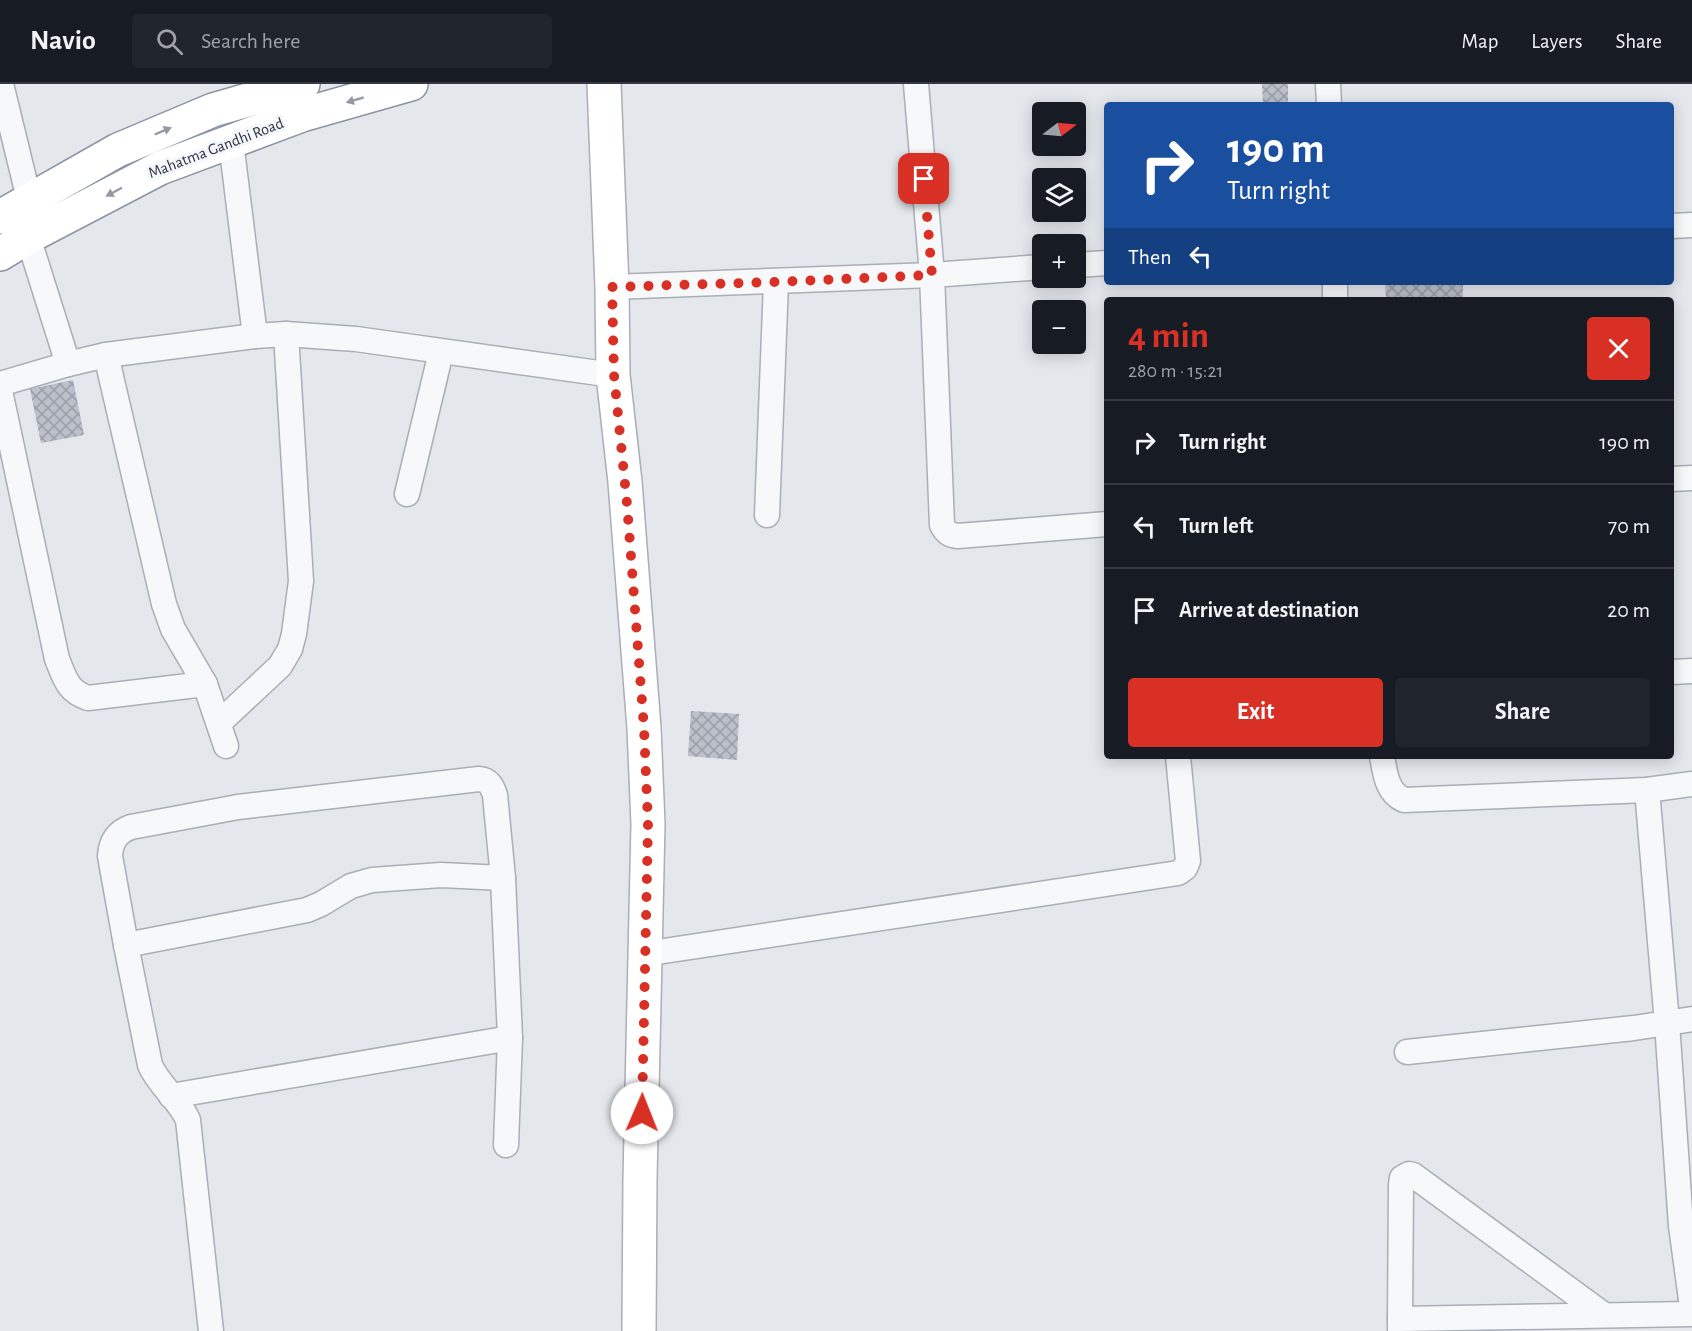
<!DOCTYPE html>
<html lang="en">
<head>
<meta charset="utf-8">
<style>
	body { margin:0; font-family:"Alegreya Sans",sans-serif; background:#20242c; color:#f1f3f6; height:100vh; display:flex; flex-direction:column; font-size:22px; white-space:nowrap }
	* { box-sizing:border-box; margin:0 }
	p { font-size:20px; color:#9ea1a6 }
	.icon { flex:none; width:33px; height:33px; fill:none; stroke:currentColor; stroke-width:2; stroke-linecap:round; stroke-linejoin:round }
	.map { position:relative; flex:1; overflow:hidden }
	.details { position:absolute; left:1104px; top:213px; width:570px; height:462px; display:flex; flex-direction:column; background:#171b24; border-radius:6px; box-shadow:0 3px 15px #0003 }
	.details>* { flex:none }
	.hud { position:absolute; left:1104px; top:18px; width:570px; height:183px; border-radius:6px; box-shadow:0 3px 15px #0003; background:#1a4fa0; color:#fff; overflow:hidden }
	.needle { width:39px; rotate:74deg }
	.fabs { position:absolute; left:1032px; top:18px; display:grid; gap:12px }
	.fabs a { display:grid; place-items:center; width:54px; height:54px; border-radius:6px; background:#171b24; box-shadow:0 3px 15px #0003; font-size:30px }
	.pin { position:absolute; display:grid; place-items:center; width:51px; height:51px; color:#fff; margin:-26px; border-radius:12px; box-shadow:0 3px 9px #0006 }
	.me { position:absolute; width:66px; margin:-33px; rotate:1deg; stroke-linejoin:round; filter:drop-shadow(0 0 4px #0008) }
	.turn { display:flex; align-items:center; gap:21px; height:126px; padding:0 24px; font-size:27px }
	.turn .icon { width:78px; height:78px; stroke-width:2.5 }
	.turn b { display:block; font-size:42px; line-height:51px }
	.then { display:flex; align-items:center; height:57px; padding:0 24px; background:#0003; gap:12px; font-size:22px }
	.round { display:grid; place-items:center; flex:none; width:63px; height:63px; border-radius:6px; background:#20242c }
	.summary { display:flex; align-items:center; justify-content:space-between; height:102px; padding:0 24px }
	h1 { font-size:36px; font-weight:700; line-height:45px; color:#d93025 }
	.action { display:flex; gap:12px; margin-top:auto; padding:12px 24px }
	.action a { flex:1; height:69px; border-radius:6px; background:#d93025; color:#fff; font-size:24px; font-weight:700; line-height:69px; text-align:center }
	.action a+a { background:#20242c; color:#f1f3f6 }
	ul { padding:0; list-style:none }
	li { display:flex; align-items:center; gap:18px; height:84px; padding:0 24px; border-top:2px solid #363941 }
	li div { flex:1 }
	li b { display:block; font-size:22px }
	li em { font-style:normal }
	header { display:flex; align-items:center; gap:36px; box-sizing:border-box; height:84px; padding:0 30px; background:#171b24; border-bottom:2px solid #363941 }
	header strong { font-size:28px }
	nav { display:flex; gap:33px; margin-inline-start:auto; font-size:21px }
	.search { width:420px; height:54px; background:#20242c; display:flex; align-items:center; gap:15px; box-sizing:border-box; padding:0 21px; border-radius:6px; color:#9ea1a6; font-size:22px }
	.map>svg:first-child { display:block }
	.building { fill:url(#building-cross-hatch) }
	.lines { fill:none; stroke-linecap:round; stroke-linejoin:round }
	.street-casing { stroke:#a9aeb7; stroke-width:27 }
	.secondary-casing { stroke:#a9aeb7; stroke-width:36 }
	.highway-casing { stroke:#8b94a3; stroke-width:36 }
	.street { stroke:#f7f8fa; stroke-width:24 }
	.secondary { stroke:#fff; stroke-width:33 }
	.highway { stroke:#fff; stroke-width:33 }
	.oneway { fill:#959aa2 }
	.route { stroke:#d93025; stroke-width:10; stroke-dasharray:0 18 }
	.labels { text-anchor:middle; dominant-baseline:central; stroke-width:6; stroke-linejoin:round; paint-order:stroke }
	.street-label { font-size:16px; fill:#2b3445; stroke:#f4f6f9 }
</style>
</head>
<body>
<header>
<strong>Navio</strong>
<div class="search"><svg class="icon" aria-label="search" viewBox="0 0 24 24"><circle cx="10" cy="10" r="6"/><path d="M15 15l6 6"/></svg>Search here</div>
<nav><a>Map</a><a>Layers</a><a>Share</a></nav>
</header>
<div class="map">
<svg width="1692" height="1247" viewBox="0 0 1692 1247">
	<defs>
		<pattern id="building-cross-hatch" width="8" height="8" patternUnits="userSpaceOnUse" patternTransform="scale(1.5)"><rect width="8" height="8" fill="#bbc0ca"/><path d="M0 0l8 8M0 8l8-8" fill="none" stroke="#989da6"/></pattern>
	</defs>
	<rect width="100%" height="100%" fill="#e4e7ec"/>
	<g class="building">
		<polygon points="1262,0 1288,0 1288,21 1263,21"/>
		<polygon points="1385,198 1463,198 1463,216 1386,216"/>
		<polygon points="73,296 84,351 41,359 30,305"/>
		<polygon points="691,627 739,630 737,676 688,672"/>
	</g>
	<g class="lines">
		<defs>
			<g id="street">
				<polyline points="1,0 29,115"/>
				<path d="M 916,0 L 932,191 L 942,441 C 946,449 950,451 958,452 L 1107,440"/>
				<polyline points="1328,0 1329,21"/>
				<polyline points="231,58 255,252"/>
				<polyline points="1671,142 1692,141"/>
				<polyline points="28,153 68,280"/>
				<polyline points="1076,181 1107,179"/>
				<polyline points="1335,198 1335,216"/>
				<polyline points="612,203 932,191 1042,183"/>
				<polyline points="106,271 164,520 173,545 205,600 226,662"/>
				<polyline points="0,300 68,280 106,271 255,252 286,250 356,255 613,291"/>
				<path d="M 0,307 L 57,575 C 65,594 67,607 88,614 L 205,600"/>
				<polyline points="1671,395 1692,394"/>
				<polyline points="407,410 441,268"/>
				<polyline points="767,431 776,198"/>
				<polyline points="1671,588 1692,587"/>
				<polyline points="219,639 280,582 290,565 294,550 301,497 286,250"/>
				<path d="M 1382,672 C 1385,689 1387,709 1404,716 L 1647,706 L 1692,700"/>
				<polyline points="1647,706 1667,939 1681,1142 1692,1223"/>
				<polyline points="126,861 307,826 321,820 351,802 372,796 441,791 503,794"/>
				<polyline points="644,870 1178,789 1185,784 1188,777 1178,672"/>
				<polyline points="1407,968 1634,944 1692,935"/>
				<polyline points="171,1012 510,954"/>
				<polyline points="1400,1235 1401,1101 1402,1094 1409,1090 1413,1091 1604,1231"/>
				<path d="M 211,1247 L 188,1036 C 179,1015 159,1002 150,981 L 126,861 L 110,772 C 111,757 117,748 131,743 L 238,723 L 479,695 C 489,696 492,702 495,711 L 503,794 L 510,954 L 506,1061"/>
				<polyline points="1400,1247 1400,1235 1692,1230"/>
			</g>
			<polyline id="secondary" points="604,0 612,203 613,291 625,398 644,644 648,740 640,1095 639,1247"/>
			<g id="highway">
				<polyline points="0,133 118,66 213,26 303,0"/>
				<polyline points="0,170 28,153 160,84 302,31 411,0"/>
			</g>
		</defs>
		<use href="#street" class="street-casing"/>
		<use href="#secondary" class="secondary-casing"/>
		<use href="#highway" class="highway-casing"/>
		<use href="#street" class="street"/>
		<use href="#secondary" class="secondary"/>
		<use href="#highway" class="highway"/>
	</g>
	<defs><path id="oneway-solid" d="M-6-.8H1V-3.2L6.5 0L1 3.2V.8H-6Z" transform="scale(1.5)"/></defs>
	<g class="oneway">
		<use href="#oneway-solid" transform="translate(355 16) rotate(164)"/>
		<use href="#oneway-solid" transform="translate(163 47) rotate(-23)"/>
		<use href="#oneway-solid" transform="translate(114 108) rotate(152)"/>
	</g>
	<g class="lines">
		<polyline class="route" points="642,1029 648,740 644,644 627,420 614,291 612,203 776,198 932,191 924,95"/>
	</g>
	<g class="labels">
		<g class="street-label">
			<text transform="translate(216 64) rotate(-21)">Mahatma Gandhi Road</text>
		</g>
	</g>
</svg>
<div class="fabs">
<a><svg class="needle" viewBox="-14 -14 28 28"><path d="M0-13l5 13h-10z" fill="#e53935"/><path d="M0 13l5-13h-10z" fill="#9ea1a6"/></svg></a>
<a><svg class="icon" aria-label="layers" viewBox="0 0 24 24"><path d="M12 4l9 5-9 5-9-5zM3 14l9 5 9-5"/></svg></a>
<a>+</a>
<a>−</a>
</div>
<div class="pin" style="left:924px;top:95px;background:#d93025"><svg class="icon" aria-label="arrive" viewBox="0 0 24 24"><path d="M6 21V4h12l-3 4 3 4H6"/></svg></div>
<svg class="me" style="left:642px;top:1029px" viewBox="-20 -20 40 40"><circle r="19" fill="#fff"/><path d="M0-13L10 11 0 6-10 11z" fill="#d93025"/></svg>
<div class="hud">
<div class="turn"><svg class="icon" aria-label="right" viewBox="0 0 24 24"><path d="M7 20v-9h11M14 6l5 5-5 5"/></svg><div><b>190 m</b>Turn right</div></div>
<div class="then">Then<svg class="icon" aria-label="left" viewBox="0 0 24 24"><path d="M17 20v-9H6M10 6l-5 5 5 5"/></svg></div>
</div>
<section class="details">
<div class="summary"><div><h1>4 min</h1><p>280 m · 15:21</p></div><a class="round" style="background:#d93025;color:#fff"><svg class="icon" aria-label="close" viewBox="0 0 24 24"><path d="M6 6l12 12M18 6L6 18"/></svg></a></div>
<ul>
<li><svg class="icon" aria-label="right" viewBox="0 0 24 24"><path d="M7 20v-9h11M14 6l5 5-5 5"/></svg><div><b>Turn right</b></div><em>190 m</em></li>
<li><svg class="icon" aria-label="left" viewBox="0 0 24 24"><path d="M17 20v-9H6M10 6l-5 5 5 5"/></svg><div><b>Turn left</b></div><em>70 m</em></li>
<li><svg class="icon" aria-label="arrive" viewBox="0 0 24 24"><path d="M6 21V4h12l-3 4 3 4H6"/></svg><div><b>Arrive at destination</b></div><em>20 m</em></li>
</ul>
<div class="action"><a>Exit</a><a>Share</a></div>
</section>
</div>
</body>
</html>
